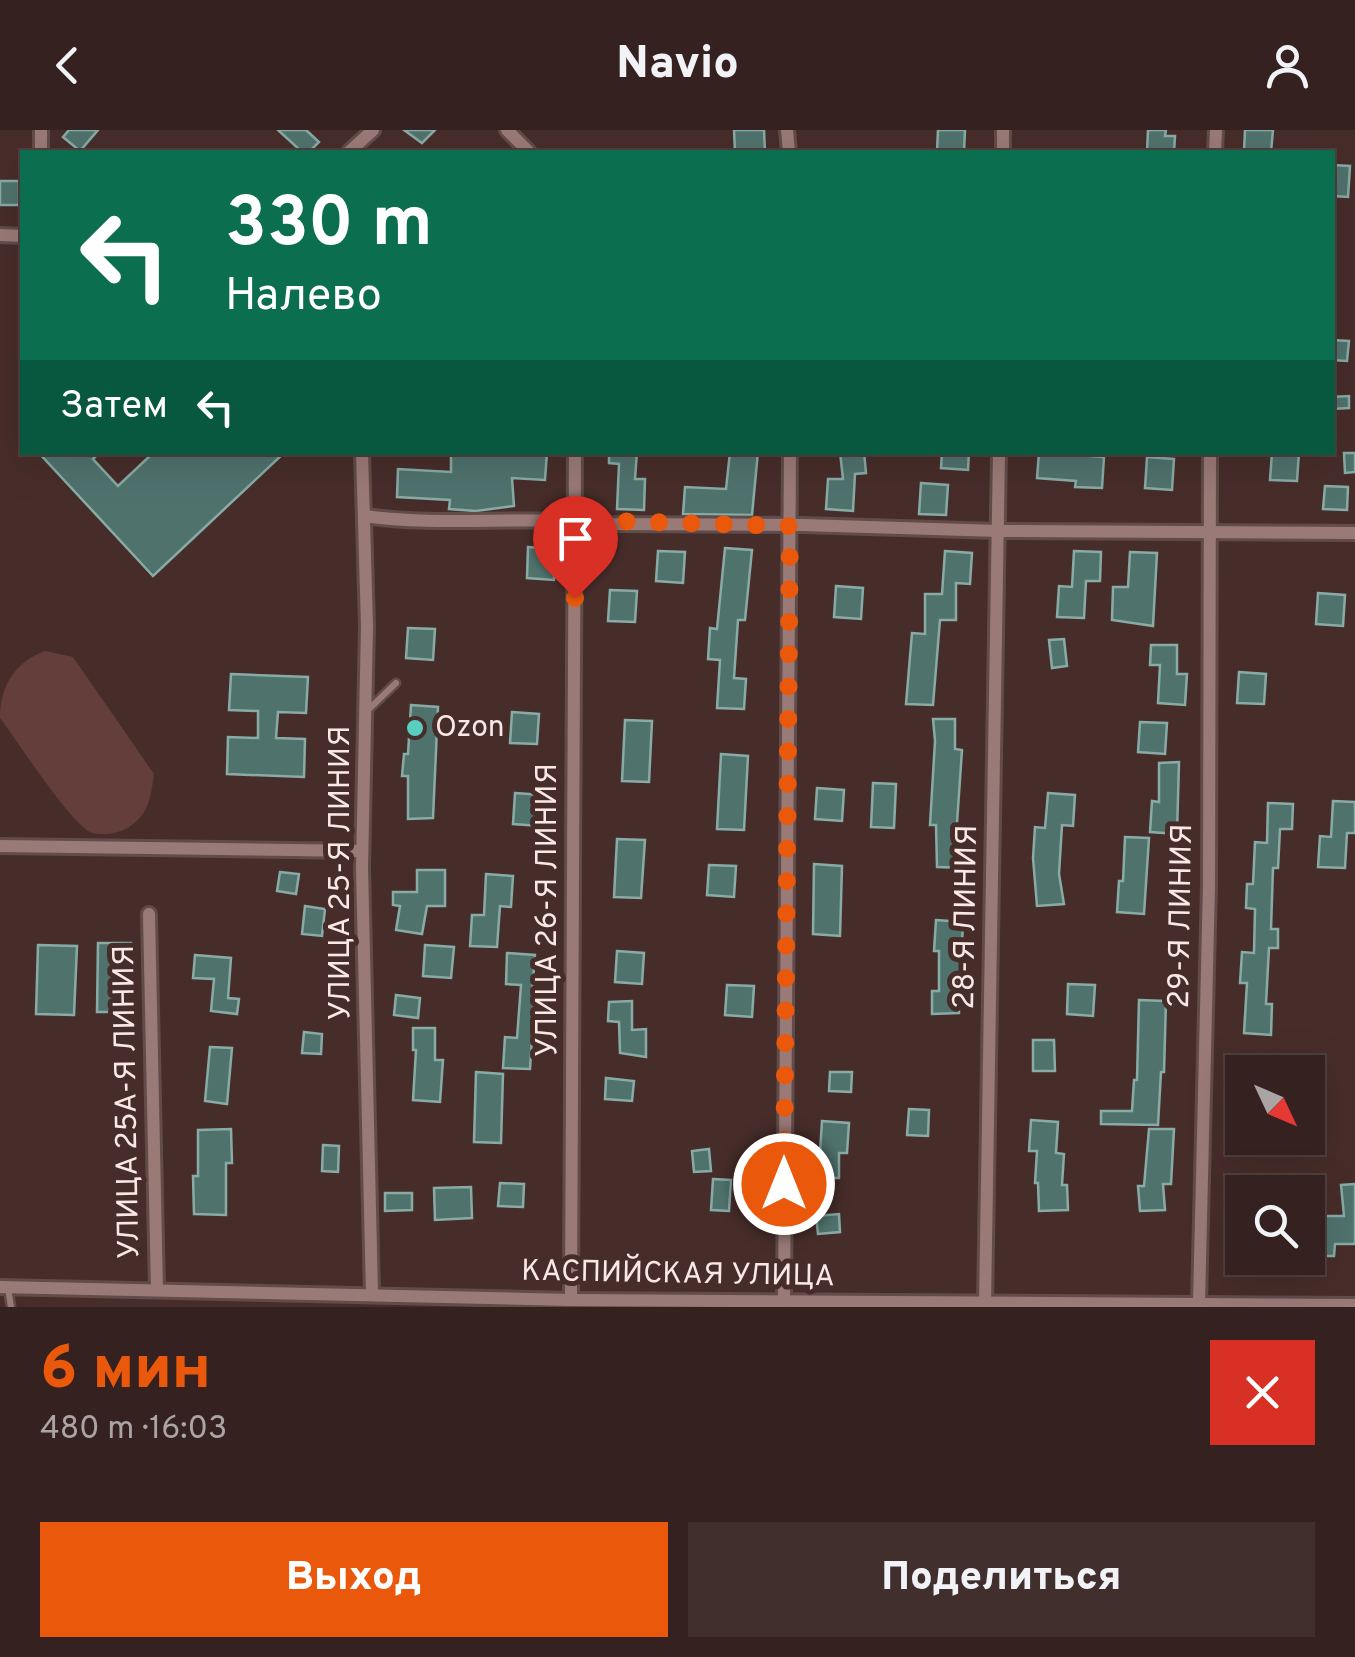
<!DOCTYPE html>
<html lang="ru">
<head>
<meta charset="utf-8">
<style>
	body { margin:0; font-family:Overpass,sans-serif; background:#402f2d; color:#f1f3f6; height:100vh; display:flex; flex-direction:column; font-size:38px; white-space:nowrap }
	* { box-sizing:border-box; margin:0 }
	p { font-size:32px; color:#aaa4a5 }
	.icon { flex:none; width:55px; height:55px; fill:none; stroke:currentColor; stroke-width:2; stroke-linecap:round; stroke-linejoin:round }
	.map { position:relative; height:1177px; overflow:hidden }
	.panel { display:flex; flex-direction:column; background:#352220; flex:1 }
	.panel>* { flex:none }
	.banner { position:absolute; left:20px; top:20px; width:1315px; height:305px; border-radius:0px; box-shadow:0 10px 40px #0002,0 0 0 2px #4f3f3e; background:#0b6e4f; color:#fff; overflow:hidden }
	.needle { width:65px; rotate:134deg }
	.buttons { position:absolute; left:1225px; top:925px; display:grid; gap:20px }
	.buttons a { display:grid; place-items:center; width:100px; height:100px; border-radius:0px; background:#352220; box-shadow:0 10px 40px #0002,0 0 0 2px #4f3f3e; font-size:50px }
	.pin { position:absolute; display:grid; place-items:center; width:85px; height:85px; color:#fff; margin:-102px -42px; border-radius:50% 50% 50% 0; rotate:-45deg; box-shadow:0 0 10px #0007 }
	.pin .icon { rotate:45deg }
	.me { position:absolute; width:110px; margin:-55px; rotate:0deg; stroke-linejoin:round; filter:drop-shadow(0 0 8px #0008) }
	.turn { display:flex; align-items:center; gap:35px; height:210px; padding:0 40px; font-size:45px }
	.turn .icon { width:130px; height:130px; stroke-width:2.5 }
	.turn b { display:block; font-size:70px; line-height:85px }
	.then { display:flex; align-items:center; height:95px; padding:0 40px; background:#0003; gap:20px; font-size:38px }
	.round { display:grid; place-items:center; flex:none; width:105px; height:105px; border-radius:0px; background:#402f2d }
	.overview { display:flex; align-items:center; justify-content:space-between; height:170px; padding:0 40px }
	h1 { font-size:60px; font-weight:800; line-height:75px; color:#ea580c }
	.cta { display:flex; gap:20px; margin-top:auto; padding:20px 40px }
	.cta a { flex:1; height:115px; border-radius:0px; background:#ea580c; color:#fff; font-size:40px; font-weight:800; line-height:115px; text-align:center }
	.cta a+a { background:#402f2d; color:#f1f3f6 }
	header { display:flex; justify-content:space-between; align-items:center; height:130px; padding:0 40px; background:#352220; font-size:45px; font-weight:800 }
	.map>svg:first-child { display:block }
	.green { fill:#643e3a }
	.building { fill:#50726d; stroke:#88aba5; stroke-width:2.5 }
	.lines { fill:none; stroke-linecap:round; stroke-linejoin:round }
	.lane-casing { stroke:#614c4a; stroke-width:11 }
	.street-casing { stroke:#614c4a; stroke-width:18 }
	.lane { stroke:#9a7a77; stroke-width:6 }
	.street { stroke:#9a7a77; stroke-width:12 }
	.route { stroke:#ea580c; stroke-width:18; stroke-dasharray:0 32.4 }
	.poi-dot { fill:#58cebf; stroke:#472d2a; stroke-width:4 }
	.labels { text-anchor:middle; dominant-baseline:central; stroke-width:10; stroke-linejoin:round; paint-order:stroke }
	.poi-label { font-size:30px; fill:#f9e8e5; stroke:#472d2a; text-anchor:start }
	.street-label { font-size:30px; fill:#f9e8e5; stroke:#472d2a }
</style>
</head>
<body>
<header><svg class="icon" aria-label="back" viewBox="0 0 24 24"><path d="M15 5l-7 7 7 7"/></svg>Navio<svg class="icon" aria-label="person" viewBox="0 0 24 24"><circle cx="12" cy="8" r="4"/><path d="M4 21q1-7 8-7t8 7"/></svg></header>
<div class="map">
<svg width="1355" height="1177" viewBox="0 0 1355 1177">
	<rect width="100%" height="100%" fill="#472d2a"/>
	<path class="green" d="M 45,521 L 73,527 L 154,644 C 151,666 149,684 129,697 C 120,703 104,706 92,703 C 72,696 16,609 0,588 C 0,556 15,532 45,521 Z"/>
	<g class="building">
		<polygon points="69,0 98,0 80,21 63,7"/>
		<polygon points="278,0 306,0 319,12 309,22 302,22"/>
		<polygon points="404,0 435,0 422,13"/>
		<polygon points="734,0 764,0 765,22 735,22"/>
		<polygon points="938,0 965,0 964,22 937,21"/>
		<polygon points="1148,0 1166,0 1165,6 1175,6 1174,22 1147,22"/>
		<polygon points="1245,0 1273,0 1271,22 1244,21"/>
		<polygon points="1332,35 1350,36 1348,67 1332,66"/>
		<rect x="0" y="51" width="19" height="24"/>
		<polygon points="1332,210 1349,211 1347,231 1332,230"/>
		<polygon points="1349,266 1349,278 1332,279 1332,267"/>
		<polygon points="38,322 100,322 93,329 118,356 154,322 285,322 153,446"/>
		<polygon points="451,322 547,322 545,350 512,348 514,376 476,381 449,379 450,370 397,367 398,339 451,342"/>
		<polygon points="609,322 637,322 635,349 645,349 644,380 617,379 619,334 609,333"/>
		<polygon points="730,322 758,322 752,385 683,384 685,357 726,359"/>
		<polygon points="840,322 864,322 866,343 855,344 853,381 826,379 828,349 843,349"/>
		<polygon points="942,322 969,322 968,340 941,338"/>
		<polygon points="1039,322 1104,327 1102,358 1075,357 1076,351 1037,348"/>
		<polygon points="1272,322 1299,322 1297,351 1270,350"/>
		<polygon points="1344,323 1355,323 1355,342 1345,343"/>
		<polygon points="1147,327 1174,329 1172,360 1145,358"/>
		<polygon points="921,353 948,355 946,385 919,384"/>
		<polygon points="1325,356 1348,357 1347,380 1323,379"/>
		<polygon points="528,417 555,419 554,450 527,448"/>
		<polygon points="725,418 752,420 745,490 738,490 734,548 746,549 744,579 717,578 720,530 708,529 710,498 717,499"/>
		<polygon points="658,421 685,422 683,453 656,451"/>
		<polygon points="945,421 972,423 970,454 956,453 956,490 940,490 933,575 906,574 912,503 925,504 925,464 942,464"/>
		<polygon points="1074,421 1101,422 1100,451 1086,451 1084,488 1057,487 1059,456 1072,457"/>
		<polygon points="1130,422 1157,423 1153,496 1112,490 1113,457 1128,457"/>
		<polygon points="836,456 863,458 861,489 834,487"/>
		<polygon points="610,460 637,461 635,492 608,491"/>
		<polygon points="1318,463 1345,465 1343,496 1316,494"/>
		<polygon points="408,498 435,499 433,530 406,528"/>
		<polygon points="1064,509 1067,536 1052,538 1049,510"/>
		<polygon points="1151,515 1177,515 1177,544 1187,544 1185,575 1158,573 1160,535 1150,535"/>
		<polygon points="1239,542 1266,544 1264,574 1237,573"/>
		<polygon points="231,544 308,547 306,583 278,582 276,608 305,609 304,647 227,644 228,607 258,608 258,581 229,580"/>
		<polygon points="411,575 438,577 433,688 408,689 408,646 402,646 404,624 408,624"/>
		<polygon points="512,582 539,584 537,614 510,613"/>
		<polygon points="933,589 955,589 955,619 962,620 956,708 965,708 966,738 937,737 936,695 930,695 935,611"/>
		<polygon points="625,590 652,591 649,652 622,651"/>
		<polygon points="1140,592 1167,593 1165,624 1138,622"/>
		<polygon points="721,624 748,626 744,700 717,699"/>
		<polygon points="1179,632 1177,704 1150,702 1152,671 1159,672 1159,633"/>
		<polygon points="873,653 896,654 894,698 871,697"/>
		<polygon points="817,658 844,660 842,691 815,689"/>
		<polygon points="515,663 542,665 540,696 513,694"/>
		<polygon points="1048,663 1075,665 1073,696 1062,695 1059,744 1064,774 1037,776 1033,728 1035,697 1045,698"/>
		<polygon points="1333,671 1355,672 1355,703 1347,703 1345,738 1318,737 1320,706 1331,707"/>
		<polygon points="1268,673 1293,674 1292,699 1280,699 1278,738 1273,738 1271,799 1278,799 1278,818 1269,818 1266,874 1272,874 1271,905 1244,903 1247,853 1240,853 1242,822 1254,823 1255,779 1246,778 1247,754 1253,754 1255,712 1267,713"/>
		<polygon points="1125,707 1149,708 1144,784 1117,782 1119,751 1123,751"/>
		<polygon points="617,709 645,710 641,768 614,767"/>
		<polygon points="814,734 842,736 840,806 813,804"/>
		<polygon points="709,735 736,736 734,767 707,765"/>
		<polygon points="417,740 445,740 445,776 427,776 422,804 396,800 400,776 393,775 393,762 417,762"/>
		<polygon points="280,742 299,744 296,764 277,761"/>
		<polygon points="486,744 513,746 511,777 500,776 497,817 470,816 472,785 484,785"/>
		<polygon points="305,776 325,779 322,806 302,804"/>
		<polygon points="936,790 963,792 961,834 964,834 964,855 958,855 959,883 932,884 932,861 939,861 939,821 934,821"/>
		<polygon points="98,813 131,813 129,882 97,882"/>
		<polygon points="38,815 77,816 74,885 36,884"/>
		<polygon points="425,815 454,817 451,848 423,846"/>
		<polygon points="617,821 644,823 642,854 615,852"/>
		<polygon points="507,823 535,825 532,862 547,862 547,891 533,893 530,939 503,938 505,907 517,908 521,855 506,854"/>
		<polygon points="195,825 231,828 228,868 239,869 237,884 211,881 214,849 193,848"/>
		<polygon points="1068,854 1095,855 1093,886 1067,884"/>
		<polygon points="727,855 754,856 752,887 725,885"/>
		<polygon points="396,865 420,868 418,888 394,885"/>
		<polygon points="1139,870 1166,871 1164,942 1161,942 1158,995 1101,994 1101,981 1132,981 1134,950 1137,950"/>
		<polygon points="632,871 632,900 646,899 646,927 620,923 619,892 608,891 609,872"/>
		<polygon points="413,898 435,898 435,930 443,930 440,972 413,970 416,920 413,920"/>
		<polygon points="304,902 322,904 321,924 302,923"/>
		<polygon points="1033,910 1054,910 1055,941 1033,941"/>
		<polygon points="210,917 232,918 227,974 205,971"/>
		<polygon points="476,942 503,944 501,1013 474,1012"/>
		<polygon points="830,942 852,942 851,962 829,961"/>
		<polygon points="606,948 634,951 632,971 605,969"/>
		<polygon points="909,979 929,980 928,1006 907,1005"/>
		<polygon points="1031,990 1058,992 1056,1023 1064,1024 1062,1055 1067,1055 1068,1080 1039,1081 1038,1053 1035,1053 1037,1021 1029,1021"/>
		<polygon points="822,991 849,993 847,1023 839,1023 839,1048 817,1048 817,1022 820,1022"/>
		<polygon points="231,999 232,1033 226,1033 226,1085 194,1084 193,1046 198,1046 198,1000"/>
		<polygon points="1149,999 1174,999 1171,1054 1163,1054 1165,1080 1140,1081 1138,1056 1144,1056"/>
		<polygon points="323,1015 339,1016 338,1042 322,1041"/>
		<polygon points="709,1019 711,1041 694,1042 692,1021"/>
		<polygon points="713,1049 731,1050 729,1081 711,1080"/>
		<polygon points="500,1053 524,1054 523,1077 498,1076"/>
		<polygon points="1355,1054 1355,1114 1335,1114 1334,1126 1322,1126 1322,1086 1344,1086 1341,1055"/>
		<polygon points="471,1057 472,1088 435,1090 434,1058"/>
		<polygon points="385,1063 412,1063 412,1080 385,1081"/>
		<polygon points="839,1084 840,1102 818,1104 816,1086"/>
	</g>
	<g class="lines">
		<defs>
			<g id="lane">
				<polyline points="368,580 396,553"/>
				<polyline points="8,1158 11,1177"/>
			</g>
			<g id="street">
				<polyline points="41,0 41,22"/>
				<polyline points="507,0 529,22"/>
				<polyline points="787,0 789,22"/>
				<polyline points="349,22 373,0"/>
				<polyline points="1003,22 1003,0"/>
				<polyline points="1215,22 1216,0"/>
				<polyline points="0,105 22,106"/>
				<polyline points="362,322 367,496 362,738 372,1164"/>
				<path d="M 364,386 C 444,397 525,385 606,394 L 803,395 L 998,401 L 1355,403"/>
				<polyline points="0,716 362,721"/>
				<polyline points="149,784 157,1160"/>
				<polyline points="0,1157 571,1170 1355,1175"/>
				<polyline points="571,1170 575,322"/>
				<polyline points="784,1171 790,322"/>
				<polyline points="1199,1173 1209,755 1210,322"/>
				<polyline points="985,1174 999,322"/>
			</g>
		</defs>
		<use href="#lane" class="lane-casing"/>
		<use href="#street" class="street-casing"/>
		<use href="#lane" class="lane"/>
		<use href="#street" class="street"/>
	</g>
	<g class="lines">
		<polyline class="route" points="575,468 575,390 790,396 784,1054"/>
	</g>
	<circle class="poi-dot" cx="415" cy="598" r="10"/>
	<g class="labels">
		<g class="poi-label">
			<text x="435" y="598">Ozon</text>
		</g>
		<g class="street-label">
			<text transform="translate(341 743) rotate(-90)">УЛИЦА 25-Я ЛИНИЯ</text>
			<text transform="translate(548 780) rotate(-90)">УЛИЦА 26-Я ЛИНИЯ</text>
			<text transform="translate(1182 786) rotate(-89)">29-Я ЛИНИЯ</text>
			<text transform="translate(967 787) rotate(-89)">28-Я ЛИНИЯ</text>
			<text transform="translate(128 972) rotate(-91)">УЛИЦА 25А-Я ЛИНИЯ</text>
			<text transform="translate(678 1145) rotate(1)">КАСПИЙСКАЯ УЛИЦА</text>
		</g>
	</g>
</svg>
<div class="buttons">
<a><svg class="needle" viewBox="-14 -14 28 28"><path d="M0-13l5 13h-10z" fill="#e53935"/><path d="M0 13l5-13h-10z" fill="#aaa4a5"/></svg></a>
<a><svg class="icon" aria-label="search" viewBox="0 0 24 24"><circle cx="10" cy="10" r="6"/><path d="M15 15l6 6"/></svg></a>
</div>
<div class="pin" style="left:575px;top:468px;background:#d93025"><svg class="icon" aria-label="arrive" viewBox="0 0 24 24"><path d="M6 21V4h12l-3 4 3 4H6"/></svg></div>
<svg class="me" style="left:784px;top:1054px" viewBox="-20 -20 40 40"><circle r="17" fill="#ea580c" stroke="#fff" stroke-width="3"/><path d="M0-11L8 9 0 5-8 9z" fill="#fff"/></svg>
<div class="banner">
<div class="turn"><svg class="icon" aria-label="left" viewBox="0 0 24 24"><path d="M17 20v-9H6M10 6l-5 5 5 5"/></svg><div><b>330 m</b>Налево</div></div>
<div class="then">Затем<svg class="icon" aria-label="left" viewBox="0 0 24 24"><path d="M17 20v-9H6M10 6l-5 5 5 5"/></svg></div>
</div>
</div>
<section class="panel">
<div class="overview"><div><h1>6 мин</h1><p>480 m · 16:03</p></div><a class="round" style="background:#d93025;color:#fff"><svg class="icon" aria-label="close" viewBox="0 0 24 24"><path d="M6 6l12 12M18 6L6 18"/></svg></a></div>
<div class="cta"><a>Выход</a><a>Поделиться</a></div>
</section>
</body>
</html>
